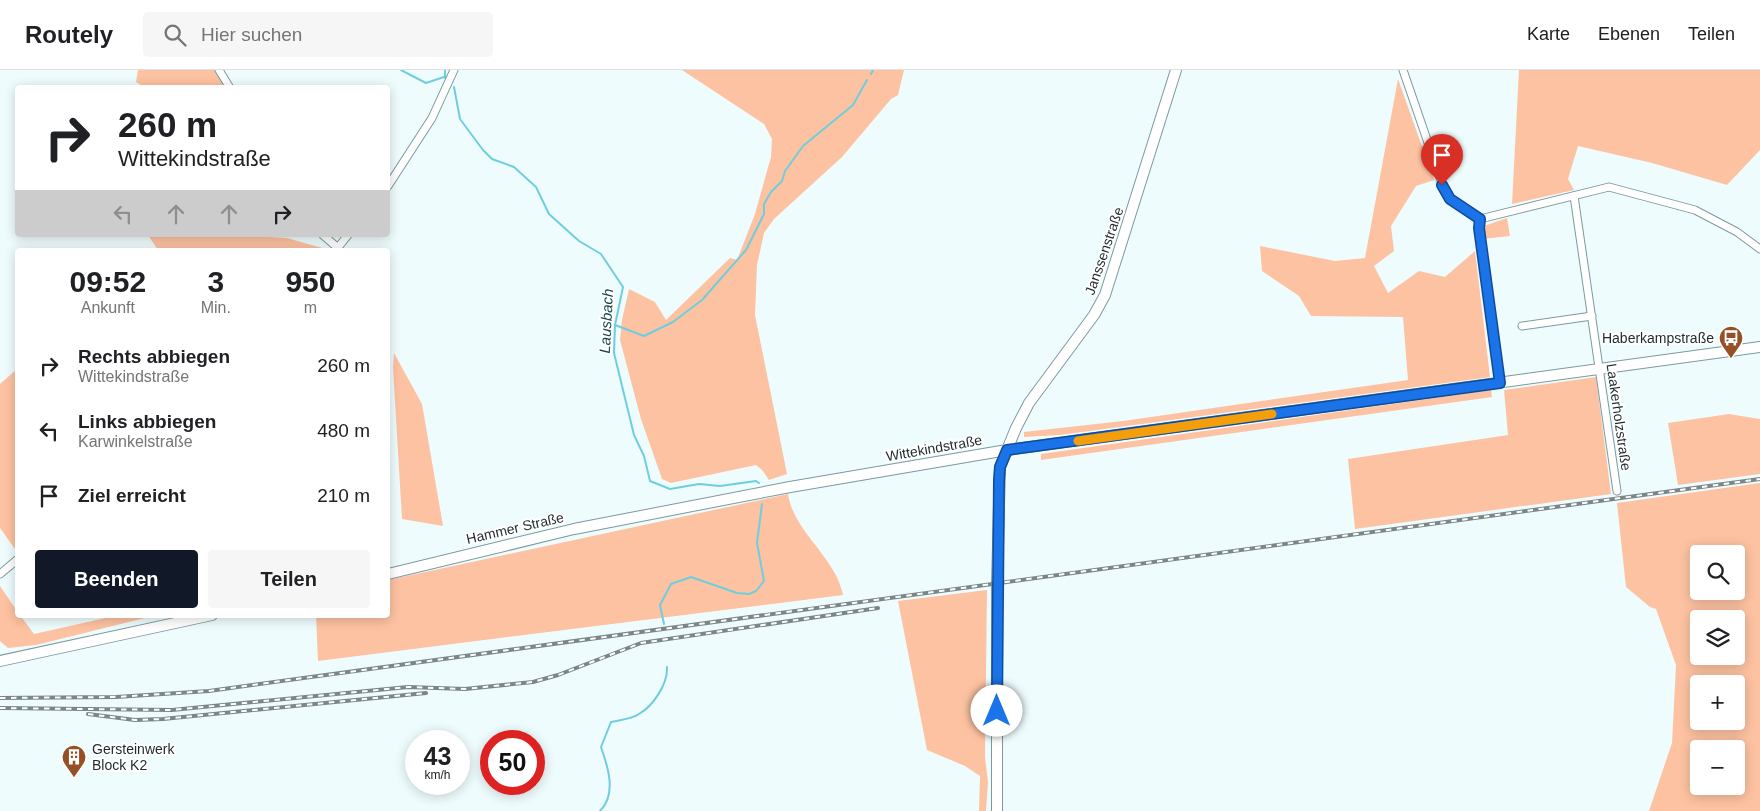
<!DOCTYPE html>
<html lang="de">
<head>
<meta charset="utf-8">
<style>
	body { margin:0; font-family:Helvetica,sans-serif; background:#f6f6f6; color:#202124; height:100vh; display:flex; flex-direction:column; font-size:19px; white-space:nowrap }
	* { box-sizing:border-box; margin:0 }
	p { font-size:16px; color:#757577 }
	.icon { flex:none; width:28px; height:28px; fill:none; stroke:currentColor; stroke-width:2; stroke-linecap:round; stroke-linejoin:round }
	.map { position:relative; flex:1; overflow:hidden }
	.details { position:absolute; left:15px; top:178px; width:375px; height:370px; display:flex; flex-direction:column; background:#fff; border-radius:5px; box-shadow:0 2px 12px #0003 }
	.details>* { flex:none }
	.hud { position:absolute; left:15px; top:15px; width:375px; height:152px; border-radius:5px; box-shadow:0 2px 12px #0003; background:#fff; color:#202124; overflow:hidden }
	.fabs { position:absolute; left:1690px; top:475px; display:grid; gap:10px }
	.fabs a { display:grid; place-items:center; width:55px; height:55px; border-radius:5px; background:#fff; box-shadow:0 2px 12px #0003; font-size:25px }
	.speed { position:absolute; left:405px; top:660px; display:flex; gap:10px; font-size:25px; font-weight:700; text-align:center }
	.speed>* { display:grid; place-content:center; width:65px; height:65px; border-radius:50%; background:#fff; box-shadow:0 2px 12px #0003; line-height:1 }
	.speed small { font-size:12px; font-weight:400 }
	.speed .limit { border:8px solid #d22; background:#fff; color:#111 }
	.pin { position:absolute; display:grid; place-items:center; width:42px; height:42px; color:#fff; margin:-51px -21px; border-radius:50% 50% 50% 0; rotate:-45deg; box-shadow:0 0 5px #0007 }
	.pin .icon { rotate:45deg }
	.me { position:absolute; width:55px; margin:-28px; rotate:0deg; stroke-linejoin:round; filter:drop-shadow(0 0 4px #0008) }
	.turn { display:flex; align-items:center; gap:18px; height:105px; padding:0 20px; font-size:22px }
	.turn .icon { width:65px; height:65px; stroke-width:2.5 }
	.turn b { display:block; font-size:35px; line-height:42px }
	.lanes { display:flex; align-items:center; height:48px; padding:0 20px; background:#0003; justify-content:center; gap:25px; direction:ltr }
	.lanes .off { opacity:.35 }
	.eta { display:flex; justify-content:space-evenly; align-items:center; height:85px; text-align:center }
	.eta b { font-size:30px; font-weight:800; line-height:35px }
	.action { display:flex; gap:10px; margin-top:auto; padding:10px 20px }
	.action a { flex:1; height:58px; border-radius:5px; background:#111827; color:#fff; font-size:20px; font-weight:800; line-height:58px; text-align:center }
	.action a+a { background:#f6f6f6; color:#202124 }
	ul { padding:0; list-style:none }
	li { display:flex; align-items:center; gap:15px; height:65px; padding:0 20px }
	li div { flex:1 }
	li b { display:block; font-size:19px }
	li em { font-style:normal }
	header { display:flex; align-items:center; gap:30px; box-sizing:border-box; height:70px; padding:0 25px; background:#fff; border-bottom:1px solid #e0e0e0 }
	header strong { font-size:24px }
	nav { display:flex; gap:28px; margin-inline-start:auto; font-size:18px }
	.search { width:350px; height:45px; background:#f6f6f6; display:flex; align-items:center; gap:12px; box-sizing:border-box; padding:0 18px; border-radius:5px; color:#757577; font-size:19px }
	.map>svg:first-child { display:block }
	.green { fill:#fdc2a1; fill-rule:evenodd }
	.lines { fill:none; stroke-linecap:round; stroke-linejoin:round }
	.stream { stroke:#6fcede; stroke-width:2 }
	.street-casing { stroke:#7b9a9f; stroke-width:9 }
	.secondary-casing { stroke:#7b9a9f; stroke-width:12 }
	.street { stroke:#fff; stroke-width:7 }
	.secondary { stroke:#fff; stroke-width:10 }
	.rail-casing { stroke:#7a8688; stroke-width:4 }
	.rail { stroke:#fff; stroke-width:2; stroke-dasharray:5.5; stroke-linecap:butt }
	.route-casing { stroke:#114b97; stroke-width:12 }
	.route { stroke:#1a73e8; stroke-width:9 }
	.slow { stroke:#f59e0b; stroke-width:9 }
	.labels { text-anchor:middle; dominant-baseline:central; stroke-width:4; stroke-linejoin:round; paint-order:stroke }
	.street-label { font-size:14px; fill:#1d292b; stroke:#fff }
	.poi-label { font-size:14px; fill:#1d292b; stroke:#fff; text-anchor:end }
	.water-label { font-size:15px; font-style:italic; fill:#19454c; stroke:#fff }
</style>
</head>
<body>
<header>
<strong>Routely</strong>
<div class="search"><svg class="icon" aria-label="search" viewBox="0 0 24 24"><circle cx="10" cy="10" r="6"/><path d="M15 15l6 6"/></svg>Hier suchen</div>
<nav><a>Karte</a><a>Ebenen</a><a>Teilen</a></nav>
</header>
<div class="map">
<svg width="1760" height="741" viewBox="0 0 1760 741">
	<rect width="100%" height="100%" fill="#effcfe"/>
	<g class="green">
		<polygon points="138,0 216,0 227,17 144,17 136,12"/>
		<polygon points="682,0 904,0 898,25 891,29 842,87 774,149 764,163 757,195 755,245 787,404 769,410 763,401 756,395 671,413 662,409 641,349 620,270 622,250 629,219 655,232 666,250 730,188 737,190 755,144 771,87 772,69 764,54"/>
		<polygon points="1519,0 1760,0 1760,80 1727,115 1652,93 1578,76 1568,109 1574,120 1512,134"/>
		<polygon points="1398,9 1434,110 1416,116 1391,156 1394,181 1374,196 1388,223 1419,201 1445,207 1475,181 1490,307 1060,365 1024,367 1024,362 1123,351 1408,310 1403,247 1311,246 1299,226 1262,201 1260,176 1335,191 1365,188"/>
		<polygon points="1507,148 1510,166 1482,169 1484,156"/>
		<polygon points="148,165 227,165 287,168 329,180 158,180"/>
		<polygon points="394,283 422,334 443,456 402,449 393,297"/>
		<polygon points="17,299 18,476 15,479 0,458 0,314"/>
		<polygon points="1596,307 1611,424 1355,459 1348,389 1508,365 1504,320"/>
		<polygon points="1491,320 1492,327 1041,390 1041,384"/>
		<polygon points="1729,344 1760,349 1760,404 1678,415 1668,353"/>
		<path d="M 1760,413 L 1760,741 L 1649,741 L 1672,673 L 1676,595 L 1656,539 L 1650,537 L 1626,517 L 1617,433 ZM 1699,484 L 1736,484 L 1736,521 L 1699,521 ZM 1699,549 L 1736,549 L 1736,586 L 1699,586 ZM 1699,614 L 1736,614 L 1736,651 L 1699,651 ZM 1699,679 L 1736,679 L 1736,716 L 1699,716 Z"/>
		<path d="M 788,424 C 794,463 836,487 843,525 L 318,591 L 316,545 L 388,545 L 388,510 Z"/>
		<polygon points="0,516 17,541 18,545 20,545 34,564 119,545 157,545 36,575 8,578 0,571"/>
		<polygon points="987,520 985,687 988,712 986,741 979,741 980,706 965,696 927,680 898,531"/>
	</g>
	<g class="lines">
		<g class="stream">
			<polyline points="401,0 426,13 444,7"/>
			<polyline points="445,0 445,8"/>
			<polyline points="871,4 873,0"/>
			<polyline points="454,17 460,49 483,80 492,89 514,97 536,117 549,144 579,171 601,184 623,217 615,255 614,283 634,365 644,386 650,411 670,419 699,414 720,416 756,411 759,413"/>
			<polyline points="615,255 644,266 673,252 702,230 746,180 764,144 764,134 771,122 782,111 785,101 803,76 853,35 867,10"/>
			<polyline points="664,554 660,535 671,514 691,507 737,523 749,524 756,521 764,511 757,473 762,434"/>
			<path d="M 600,741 C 617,724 608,697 601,677 L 611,652 C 620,650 632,649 639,644 C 653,636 668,614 667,597"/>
		</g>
		<defs>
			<g id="street">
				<polyline points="219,0 230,18"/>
				<polyline points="1403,0 1445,122 1456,134 1480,149"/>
				<polyline points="388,116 432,48 454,0"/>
				<polyline points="1574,126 1617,421"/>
				<polyline points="1480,149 1609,117 1695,140 1737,162 1760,179"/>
				<polyline points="1480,149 1479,158 1500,313"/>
				<polyline points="323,165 338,178"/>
				<polyline points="336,180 348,165"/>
				<polyline points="1522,256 1592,246"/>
				<polyline points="0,504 18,489"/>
			</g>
			<g id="secondary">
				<polyline points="388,504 574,459 790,417 1007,380 1760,277"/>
				<polyline points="0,591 212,545"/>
				<polyline points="997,741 997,514 1000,397 1016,358 1029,333 1094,245 1105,225 1176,0"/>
			</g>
		</defs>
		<use href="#street" class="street-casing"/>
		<use href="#secondary" class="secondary-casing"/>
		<use href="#street" class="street"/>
		<use href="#secondary" class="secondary"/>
		<defs>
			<g id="rail">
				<polyline points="0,628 116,627 209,621 1760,409"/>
				<polyline points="0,638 172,640 408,617 465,619 533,612 558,605 641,573 878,538"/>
				<polyline points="88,644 135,650 163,649 426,623"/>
			</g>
		</defs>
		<use href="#rail" class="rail-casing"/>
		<use href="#rail" class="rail"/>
	</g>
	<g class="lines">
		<defs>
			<polyline id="route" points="997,641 999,410 1000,397 1007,380 1500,313 1479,158 1480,149 1450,129 1442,115"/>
		</defs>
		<use href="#route" class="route-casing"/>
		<use href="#route" class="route"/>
		<polyline class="slow" points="1078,371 1272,344"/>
	</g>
	<defs>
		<symbol id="bus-pin" viewBox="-11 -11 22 30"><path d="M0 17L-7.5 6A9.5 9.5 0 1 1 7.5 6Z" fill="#955025" stroke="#fff"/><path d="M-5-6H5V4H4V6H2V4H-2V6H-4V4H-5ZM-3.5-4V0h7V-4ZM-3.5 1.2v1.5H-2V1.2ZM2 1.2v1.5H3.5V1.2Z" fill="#fff"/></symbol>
		<symbol id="building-pin" viewBox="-11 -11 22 30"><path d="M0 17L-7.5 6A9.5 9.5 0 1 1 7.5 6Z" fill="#955025" stroke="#fff"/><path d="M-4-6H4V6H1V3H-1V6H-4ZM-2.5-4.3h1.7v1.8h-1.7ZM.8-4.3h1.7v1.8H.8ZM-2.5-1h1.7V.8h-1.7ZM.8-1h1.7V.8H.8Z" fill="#fff"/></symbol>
	</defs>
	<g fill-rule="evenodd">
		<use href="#bus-pin" x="1717" y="254" width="28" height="38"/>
		<use href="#building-pin" x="60" y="673" width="28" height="38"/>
	</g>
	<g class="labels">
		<g class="street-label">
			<text transform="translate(1104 181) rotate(-71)">Janssenstraße</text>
			<text transform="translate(1619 347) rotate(82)">Laakerholzstraße</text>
			<text transform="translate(934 378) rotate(-10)">Wittekindstraße</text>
			<text transform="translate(515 458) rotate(-13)">Hammer Straße</text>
		</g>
		<g class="poi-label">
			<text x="1714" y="268">Haberkampstraße</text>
			<text x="92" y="679" text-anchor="start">Gersteinwerk<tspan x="92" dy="16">Block K2</tspan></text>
		</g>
		<g class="water-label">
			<text transform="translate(606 251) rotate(-87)">Lausbach</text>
		</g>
	</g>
</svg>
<div class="fabs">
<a><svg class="icon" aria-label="search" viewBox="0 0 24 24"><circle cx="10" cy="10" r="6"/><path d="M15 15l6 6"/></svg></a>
<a><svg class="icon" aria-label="layers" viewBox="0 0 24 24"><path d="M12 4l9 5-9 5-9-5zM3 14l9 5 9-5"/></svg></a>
<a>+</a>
<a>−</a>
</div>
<div class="speed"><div>43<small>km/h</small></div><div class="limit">50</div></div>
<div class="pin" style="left:1442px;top:115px;background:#d93025"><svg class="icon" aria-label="arrive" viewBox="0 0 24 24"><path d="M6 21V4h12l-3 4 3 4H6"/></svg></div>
<svg class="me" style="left:997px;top:641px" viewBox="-20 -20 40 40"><circle r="19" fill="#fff"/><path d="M0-13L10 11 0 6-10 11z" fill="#1a73e8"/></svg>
<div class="hud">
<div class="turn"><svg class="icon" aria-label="right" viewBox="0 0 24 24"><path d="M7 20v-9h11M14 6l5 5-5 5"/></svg><div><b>260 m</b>Wittekindstraße</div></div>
<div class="lanes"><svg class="icon off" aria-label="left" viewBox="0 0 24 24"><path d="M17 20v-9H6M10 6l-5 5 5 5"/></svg><svg class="icon off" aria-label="ahead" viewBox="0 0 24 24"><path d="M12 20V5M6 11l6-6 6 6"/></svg><svg class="icon off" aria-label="ahead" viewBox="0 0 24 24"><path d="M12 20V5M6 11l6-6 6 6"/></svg><svg class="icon" aria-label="right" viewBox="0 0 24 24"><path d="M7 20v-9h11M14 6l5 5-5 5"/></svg></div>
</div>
<section class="details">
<div class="eta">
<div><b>09:52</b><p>Ankunft</p></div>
<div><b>3</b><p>Min.</p></div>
<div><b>950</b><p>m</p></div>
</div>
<ul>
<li><svg class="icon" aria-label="right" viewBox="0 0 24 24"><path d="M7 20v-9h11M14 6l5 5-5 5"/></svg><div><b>Rechts abbiegen</b><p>Wittekindstraße</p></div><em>260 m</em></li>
<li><svg class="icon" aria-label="left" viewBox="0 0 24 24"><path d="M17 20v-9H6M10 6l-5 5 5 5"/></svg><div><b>Links abbiegen</b><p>Karwinkelstraße</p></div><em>480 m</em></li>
<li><svg class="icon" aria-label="arrive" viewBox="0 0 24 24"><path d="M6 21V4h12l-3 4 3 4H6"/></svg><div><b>Ziel erreicht</b></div><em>210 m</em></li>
</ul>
<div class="action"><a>Beenden</a><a>Teilen</a></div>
</section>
</div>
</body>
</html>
